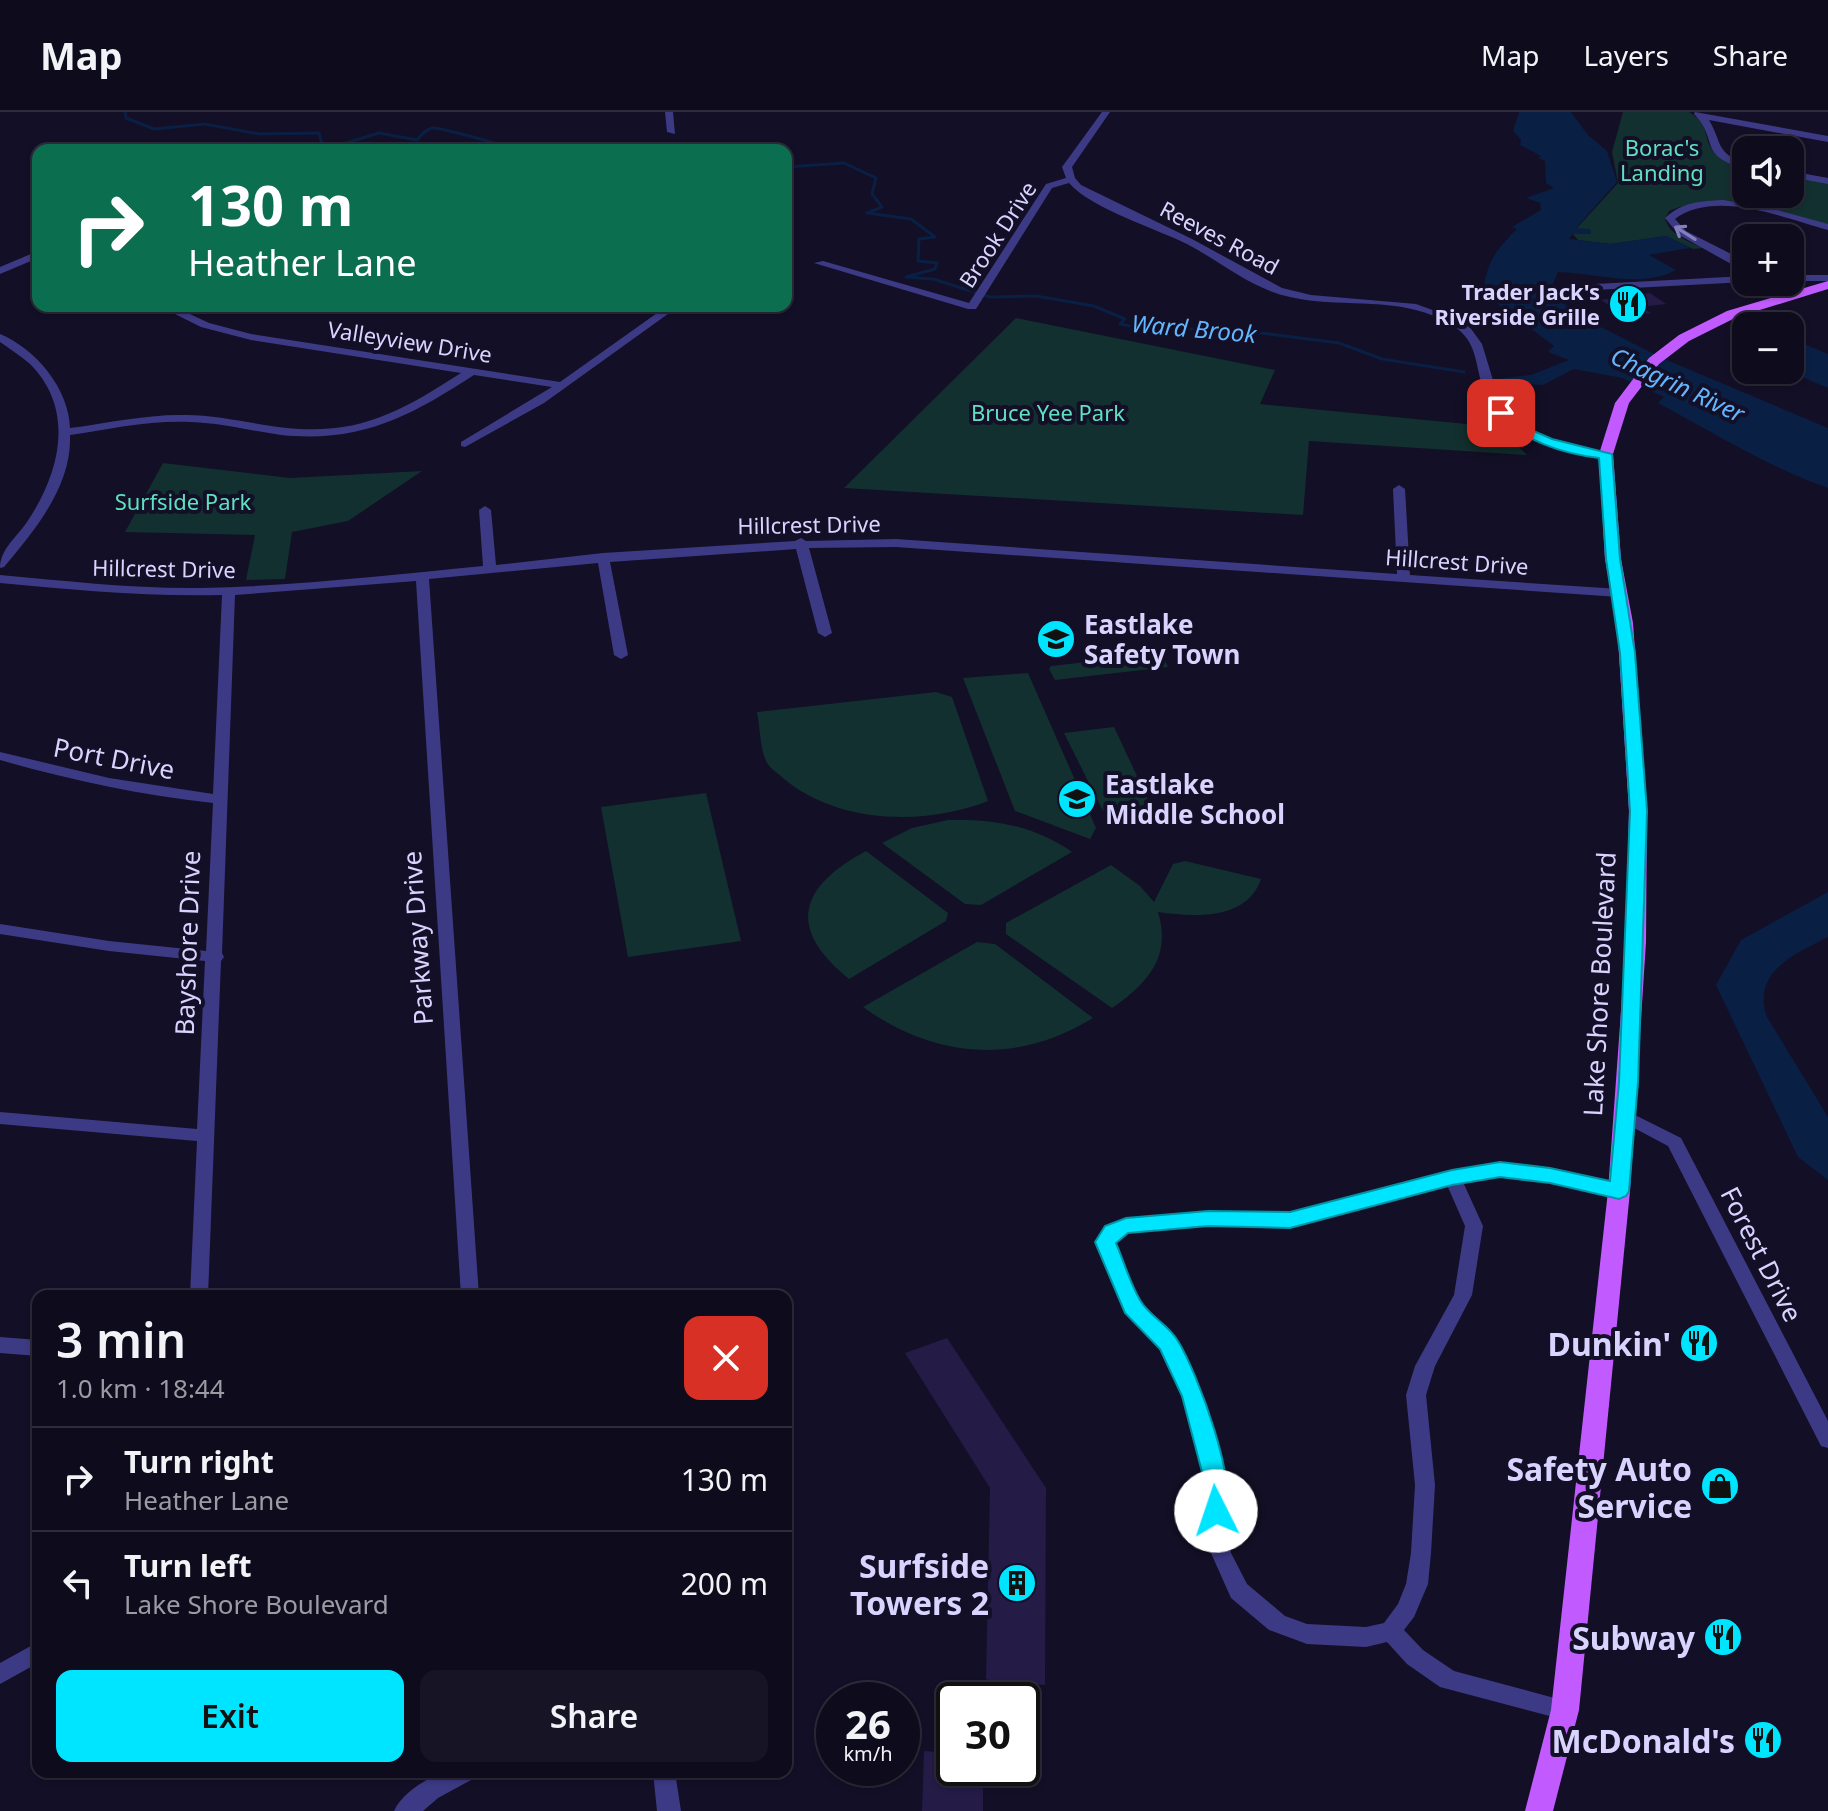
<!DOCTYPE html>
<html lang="en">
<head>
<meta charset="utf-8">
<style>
	body { margin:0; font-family:"Noto Sans",sans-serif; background:#171425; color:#f1f3f6; height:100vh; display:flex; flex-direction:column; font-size:30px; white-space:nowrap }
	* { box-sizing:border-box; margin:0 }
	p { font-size:26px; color:#9b9ba3 }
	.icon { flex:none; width:44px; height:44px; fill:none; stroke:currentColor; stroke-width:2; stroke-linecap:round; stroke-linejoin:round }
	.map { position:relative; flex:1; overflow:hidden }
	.sheet { position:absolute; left:32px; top:1178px; width:760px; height:488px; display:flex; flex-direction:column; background:#0e0b1c; border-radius:16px; box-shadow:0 2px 6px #0004,0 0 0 2px #2e2b3b }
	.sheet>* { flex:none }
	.top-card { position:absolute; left:32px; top:32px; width:760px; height:168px; border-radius:16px; box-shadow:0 2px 6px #0004,0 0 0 2px #2e2b3b; background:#0b6e4f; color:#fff; overflow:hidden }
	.fabs { position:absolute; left:1732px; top:24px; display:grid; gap:16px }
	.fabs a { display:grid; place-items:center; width:72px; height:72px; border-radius:16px; background:#0e0b1c; box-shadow:0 2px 6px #0004,0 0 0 2px #2e2b3b; font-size:40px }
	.speed { position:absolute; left:816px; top:1570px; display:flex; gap:16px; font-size:40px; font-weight:700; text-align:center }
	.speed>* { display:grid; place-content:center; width:104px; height:104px; border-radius:50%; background:#0e0b1c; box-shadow:0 2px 6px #0004,0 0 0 2px #2e2b3b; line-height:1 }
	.speed small { font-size:20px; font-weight:400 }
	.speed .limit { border:4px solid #111; border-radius:12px; background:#fff; color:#111 }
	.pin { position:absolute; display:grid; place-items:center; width:68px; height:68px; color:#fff; margin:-34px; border-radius:16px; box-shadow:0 4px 12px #0006 }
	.me { position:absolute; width:88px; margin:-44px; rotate:356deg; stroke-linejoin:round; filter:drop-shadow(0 0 6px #0008) }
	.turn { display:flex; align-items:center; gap:28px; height:168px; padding:0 24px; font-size:36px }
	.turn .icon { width:104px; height:104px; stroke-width:2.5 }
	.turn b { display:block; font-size:56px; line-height:68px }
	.round { display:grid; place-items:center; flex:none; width:84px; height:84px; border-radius:16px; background:#171425 }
	.headline { display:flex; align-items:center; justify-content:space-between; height:136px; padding:0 24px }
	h1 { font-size:48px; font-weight:600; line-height:60px }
	.primary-button { display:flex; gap:16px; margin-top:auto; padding:16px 24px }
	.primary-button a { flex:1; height:92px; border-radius:16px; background:#00e5ff; color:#111; font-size:32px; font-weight:600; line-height:92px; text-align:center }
	.primary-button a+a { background:#171425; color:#f1f3f6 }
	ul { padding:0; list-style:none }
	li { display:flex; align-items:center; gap:24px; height:104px; padding:0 24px; border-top:2px solid #2e2b3b }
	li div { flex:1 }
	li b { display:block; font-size:30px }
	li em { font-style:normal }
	header { display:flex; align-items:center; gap:48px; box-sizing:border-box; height:112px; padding:0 40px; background:#0e0b1c; border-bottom:2px solid #2e2b3b }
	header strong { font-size:38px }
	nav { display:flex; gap:44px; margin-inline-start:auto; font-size:28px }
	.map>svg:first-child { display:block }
	.green { fill:#12302f }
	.water { fill:#0a1f44 }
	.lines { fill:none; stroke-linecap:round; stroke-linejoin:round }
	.stream { stroke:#0a1f44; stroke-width:3 }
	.building { fill:#241b47 }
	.street { fill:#3d3a85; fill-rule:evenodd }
	.primary { fill:#c25bff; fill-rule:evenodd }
	.oneway { stroke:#837fbc }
	.route { fill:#00e5ff; stroke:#0095a6; stroke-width:2 }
	.labels { text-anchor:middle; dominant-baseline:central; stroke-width:8; stroke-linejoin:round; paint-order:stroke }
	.far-park-label { font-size:22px; fill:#5fe0c0; stroke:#130f26 }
	.far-street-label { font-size:22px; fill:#d9d4ff; stroke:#130f26 }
	.far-poi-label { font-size:22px; font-weight:bold; fill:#d9d4ff; stroke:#130f26; text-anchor:end }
	.far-water-label { font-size:24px; font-style:italic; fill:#62b6ff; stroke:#130f26 }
	.poi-label { font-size:26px; font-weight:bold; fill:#d9d4ff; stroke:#130f26; text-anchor:start }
	.street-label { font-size:26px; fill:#d9d4ff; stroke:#130f26 }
	.near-poi-label { font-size:32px; font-weight:bold; fill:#d9d4ff; stroke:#130f26; text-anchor:end }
</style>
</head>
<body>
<header>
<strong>Map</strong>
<nav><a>Map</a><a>Layers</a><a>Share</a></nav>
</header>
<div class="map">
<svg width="1828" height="1699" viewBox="0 0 1828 1699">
	<rect width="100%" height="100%" fill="#130f26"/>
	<g class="green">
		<path d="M 1623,0 L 1689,0 C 1721,19 1689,41 1746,55 L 1746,82 L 1790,82 L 1790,64 L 1828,71 L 1828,114 C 1786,102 1710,79 1669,99 L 1665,107 C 1671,124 1688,129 1703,136 L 1693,137 L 1666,124 L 1610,132 L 1578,128 L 1573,122 L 1591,122 L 1590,117 L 1576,117 L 1618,71 L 1612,40 Z"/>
		<polygon points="1016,206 1275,258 1260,292 1498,315 1527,343 1309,329 1303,403 844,376"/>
		<polygon points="163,351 290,366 422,359 348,409 292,420 285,467 246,468 255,423 125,420"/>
		<polygon points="1157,542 1162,543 1168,555 1055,568 1049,557 1051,554"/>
		<polygon points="1028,561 1096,716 1090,727 1015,699 963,566"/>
		<path d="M 936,580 L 952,585 L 988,689 C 925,714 837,712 783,666 C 778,661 769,656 766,649 C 760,635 760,616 757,600 Z"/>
		<polygon points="1114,615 1159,711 1161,712 1135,709 1103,699 1064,621"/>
		<polygon points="706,681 741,829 628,845 601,695"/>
		<path d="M 948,708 C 994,707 1033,713 1072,740 L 981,793 L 965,792 L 882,731 L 912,716 Z"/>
		<path d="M 866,739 L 948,801 L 946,809 L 849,867 C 786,816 799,775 866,739 Z"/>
		<path d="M 1185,749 L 1261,767 C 1247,809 1193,805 1158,800 C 1172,845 1147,872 1112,896 L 1006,822 L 1006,811 L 1111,753 L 1140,774 L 1154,790 L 1173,752 Z"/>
		<path d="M 977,830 L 995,832 L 1093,906 C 1017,953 935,947 863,895 Z"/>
	</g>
	<g class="water">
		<path d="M 1519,0 L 1571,0 L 1588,23 L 1607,39 L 1617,70 L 1576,116 L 1590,117 L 1591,122 L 1573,122 L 1569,127 L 1610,132 L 1666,124 L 1690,136 L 1649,143 L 1676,158 C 1640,177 1596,161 1558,160 L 1552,174 L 1560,188 L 1592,216 L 1601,215 L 1662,246 L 1828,316 L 1828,376 C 1768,355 1714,321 1658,291 L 1664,285 L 1622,266 L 1574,257 L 1543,273 L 1501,271 L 1504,266 L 1531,263 L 1569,248 L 1548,240 L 1554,234 L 1483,181 C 1487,150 1494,140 1517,117 L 1512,115 L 1541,98 L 1540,91 L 1526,86 L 1554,76 L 1546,71 L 1545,49 L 1538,46 L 1541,44 L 1520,33 L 1521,28 L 1513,19 Z"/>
		<polygon points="1793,227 1828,242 1828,276 1785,258 1790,258 1790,228"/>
		<path d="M 1828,780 L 1828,825 C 1795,842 1751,860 1767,905 L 1828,1005 L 1828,1068 L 1798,1045 L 1716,873 L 1741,828 Z"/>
	</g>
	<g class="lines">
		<g class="stream">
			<path d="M 125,0 L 126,6 L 154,17 L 205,12 L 259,22 L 319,21 L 322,32 L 339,33 L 379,21 L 417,28 C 421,23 426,18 432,16 C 439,15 505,33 513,38"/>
			<polyline points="786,55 844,51 876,66 872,82 882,95 867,101 911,107 935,125 919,127 918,149 937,151 935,157 906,165 933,167 990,185 1036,184 1094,194 1125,207 1120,212 1141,216 1238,218 1339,231 1382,247 1464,260"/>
		</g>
	</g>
	<g class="building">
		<polygon points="1650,181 1666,192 1641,195 1651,201 1631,205 1600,188"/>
		<polygon points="947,1226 1046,1376 1045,1573 993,1570 986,1567 990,1376 905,1241"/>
		<polygon points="924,1639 954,1641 954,1656 983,1656 983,1699 922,1699"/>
	</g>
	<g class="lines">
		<g class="street">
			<polygon points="665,0 673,0 675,22 667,20"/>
			<path d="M 1102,0 L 1110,0 L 1072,55 L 1075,66 L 1081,73 L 1192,127 L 1282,176 L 1311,183 L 1416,192 L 1460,208 L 1469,214 L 1482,232 L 1496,278 L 1512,305 L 1542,324 L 1612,342 L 1606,346 C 1566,341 1517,332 1493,296 C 1467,256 1490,226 1434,204 C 1389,185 1337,196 1290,185 C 1252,177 1221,150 1187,132 C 1155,116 1092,97 1069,71 L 1052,76 L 976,197 L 968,197 L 814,151 L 823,149 L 969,191 L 1046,72 L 1066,66 L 1062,55 Z"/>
			<path d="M 1695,0 L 1828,24 L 1828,30 L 1709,8 C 1723,32 1715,41 1746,51 L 1746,57 C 1696,43 1720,29 1694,2 Z"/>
			<polygon points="1790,59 1828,66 1828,72 1790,65"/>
			<path d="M 1723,88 L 1770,96 L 1828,112 L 1828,118 C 1784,106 1715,77 1675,107 L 1686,119 L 1741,147 L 1746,151 L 1746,159 L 1742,158 L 1679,123 L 1665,106 C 1682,90 1701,89 1723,88 Z"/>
			<polygon points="38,139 38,146 0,162 0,155"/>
			<rect x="1790" y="163" width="38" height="6"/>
			<polygon points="1746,164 1746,170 1576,179 1571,176 1576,173"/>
			<path d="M 159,194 L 173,194 L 209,211 L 251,222 L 560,270 L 667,194 L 679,194 L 544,291 L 465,335 L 461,334 L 461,330 L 552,275 L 474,263 C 409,305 361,331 281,323 C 251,319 222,311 191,310 C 150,308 110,317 70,323 C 72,374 35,418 4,455 L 0,456 C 0,437 17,425 27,410 C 60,361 76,298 30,252 C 21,244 10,237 0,230 L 0,222 C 36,237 69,277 70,316 C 109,311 147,302 186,303 C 217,303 247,311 278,315 C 356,325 397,302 461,261 L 251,228 L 201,215 Z"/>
			<path d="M 1399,373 L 1405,377 L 1410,463 L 1619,477 L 1625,481 L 1619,485 L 896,435 L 809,436 L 832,521 L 825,525 L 818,521 L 796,437 L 610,450 L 628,543 L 621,547 L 614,543 L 598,451 L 429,467 L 479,1184 L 461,1184 L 416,469 L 235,483 L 222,841 L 224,845 L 221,849 L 208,1184 L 190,1184 L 197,1029 L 0,1012 L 0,1000 L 197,1017 L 205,849 L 109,839 L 0,822 L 0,812 L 109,829 L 206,839 L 213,691 C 140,683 70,668 0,648 L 0,640 L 109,666 L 213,682 L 222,483 C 148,485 74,478 0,471 L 0,463 C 67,469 135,477 202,476 C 296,474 390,463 483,454 L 479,398 L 485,394 L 491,398 L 496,453 L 603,441 L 795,429 L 801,426 L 806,429 L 896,427 L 1397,462 L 1393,377 Z"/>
			<polygon points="1625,998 1681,1026 1828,1309 1828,1336 1821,1334 1668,1034 1619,1008 1616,1004 1619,1000"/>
			<path d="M 1500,1051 L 1550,1057 L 1619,1072 L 1625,1074 L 1628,1079 L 1625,1084 L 1619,1086 L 1550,1069 L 1500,1063 L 1463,1070 L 1483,1114 L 1472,1183 L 1435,1254 L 1426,1283 L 1435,1373 L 1431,1441 L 1428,1472 L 1414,1505 L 1404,1518 L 1423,1538 L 1454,1559 L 1573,1591 L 1576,1598 L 1573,1605 L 1565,1608 L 1440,1575 L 1407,1552 L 1387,1530 L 1366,1535 L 1307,1532 L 1269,1518 L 1231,1486 L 1211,1441 L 1203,1360 L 1183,1284 L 1162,1237 L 1125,1200 L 1096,1130 L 1107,1115 L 1126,1107 L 1208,1100 L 1290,1101 L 1452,1058 ZM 1447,1073 L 1465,1114 L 1454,1183 L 1415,1254 L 1406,1283 L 1415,1373 L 1411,1441 L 1406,1472 L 1398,1492 L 1384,1511 L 1366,1515 L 1307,1512 L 1285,1504 L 1247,1472 L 1231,1441 L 1223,1360 L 1203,1284 L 1176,1227 L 1140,1191 L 1115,1131 L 1119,1125 L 1129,1121 L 1208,1114 L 1290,1115 Z"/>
			<polygon points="0,1225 38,1228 38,1244 0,1241"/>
			<polygon points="38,1530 38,1551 0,1572 0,1551"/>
			<path d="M 441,1660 L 474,1660 L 471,1668 L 438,1686 L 423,1699 L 394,1699 C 402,1681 424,1669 441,1660 Z"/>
			<polygon points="653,1660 675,1660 681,1699 657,1699"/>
		</g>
		<polygon class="primary" points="1828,169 1828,177 1737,205 1689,229 1659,252 1629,291 1613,342 1621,447 1633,511 1647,699 1646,830 1630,1079 1579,1598 1553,1699 1525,1699 1551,1598 1608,1079 1626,830 1629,699 1617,511 1605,447 1599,342 1615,291 1649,246 1679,223 1727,199"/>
	</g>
	<defs><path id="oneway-shaft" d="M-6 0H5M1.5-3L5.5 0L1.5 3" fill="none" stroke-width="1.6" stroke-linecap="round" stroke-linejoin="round" transform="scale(2)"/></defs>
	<use class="oneway" href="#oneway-shaft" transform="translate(1685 121) rotate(-148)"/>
	<path class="route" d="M 1496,298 L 1505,298 L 1529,317 L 1552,327 L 1612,342 L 1620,447 L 1635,541 L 1647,699 L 1638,970 L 1629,1079 L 1626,1084 L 1619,1087 L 1550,1071 L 1500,1065 L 1452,1073 L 1290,1116 L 1208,1114 L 1128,1121 L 1116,1131 C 1124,1150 1130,1171 1140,1188 C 1149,1204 1169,1213 1178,1229 C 1197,1260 1240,1374 1224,1406 L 1216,1409 L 1208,1406 L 1204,1399 L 1202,1360 L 1182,1284 L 1160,1237 L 1125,1201 L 1095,1130 L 1105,1114 L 1126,1106 L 1208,1099 L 1290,1100 L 1452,1058 L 1500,1050 L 1550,1056 L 1610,1069 L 1619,970 L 1630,699 L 1620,541 L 1606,447 L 1599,346 C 1559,341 1527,329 1496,303 Z"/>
	<defs>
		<symbol id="restaurant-disc" viewBox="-11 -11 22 22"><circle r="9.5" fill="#00e5ff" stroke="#130f26"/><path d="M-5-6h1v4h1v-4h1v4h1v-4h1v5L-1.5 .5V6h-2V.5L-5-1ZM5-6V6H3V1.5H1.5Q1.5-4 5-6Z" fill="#111"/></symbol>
		<symbol id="school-disc" viewBox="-11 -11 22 22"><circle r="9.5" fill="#00e5ff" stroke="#130f26"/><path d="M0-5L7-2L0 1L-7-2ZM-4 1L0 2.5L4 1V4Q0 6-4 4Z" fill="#111"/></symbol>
		<symbol id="shop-disc" viewBox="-11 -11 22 22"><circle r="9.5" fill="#00e5ff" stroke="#130f26"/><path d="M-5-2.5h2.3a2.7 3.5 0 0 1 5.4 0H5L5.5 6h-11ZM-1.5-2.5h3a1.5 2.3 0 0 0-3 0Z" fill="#111"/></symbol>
		<symbol id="building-disc" viewBox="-11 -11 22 22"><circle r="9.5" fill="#00e5ff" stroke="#130f26"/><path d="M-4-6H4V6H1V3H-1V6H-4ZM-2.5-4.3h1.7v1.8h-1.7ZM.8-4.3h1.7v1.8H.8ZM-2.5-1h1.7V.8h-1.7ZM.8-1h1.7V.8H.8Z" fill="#111"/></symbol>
	</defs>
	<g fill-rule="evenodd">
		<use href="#restaurant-disc" x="1606" y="170" width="44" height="44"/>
		<use href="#school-disc" x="1034" y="505" width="44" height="44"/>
		<use href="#school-disc" x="1055" y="665" width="44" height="44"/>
		<use href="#restaurant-disc" x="1677" y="1209" width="44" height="44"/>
		<use href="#shop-disc" x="1698" y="1352" width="44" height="44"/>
		<use href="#building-disc" x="995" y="1449" width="44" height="44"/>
		<use href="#restaurant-disc" x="1701" y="1503" width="44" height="44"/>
		<use href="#restaurant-disc" x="1741" y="1606" width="44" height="44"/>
	</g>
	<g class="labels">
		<g class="far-park-label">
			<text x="1662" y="35">Borac's<tspan x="1662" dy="25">Landing</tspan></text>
			<text x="1048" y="300">Bruce Yee Park</text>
			<text x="183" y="389">Surfside Park</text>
		</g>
		<g class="far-street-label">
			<text transform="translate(997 122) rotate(-57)">Brook Drive</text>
			<text transform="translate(1220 125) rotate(28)">Reeves Road</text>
			<text transform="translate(410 229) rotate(9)">Valleyview Drive</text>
			<text transform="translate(809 412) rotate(-1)">Hillcrest Drive</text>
			<text transform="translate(1457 449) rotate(4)">Hillcrest Drive</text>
			<text transform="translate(164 456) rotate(1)">Hillcrest Drive</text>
		</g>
		<g class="far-poi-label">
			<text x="1600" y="179">Trader Jack's<tspan x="1600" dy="25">Riverside Grille</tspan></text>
		</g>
		<g class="far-water-label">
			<text transform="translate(1194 216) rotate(5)">Ward Brook</text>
			<text transform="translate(1678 272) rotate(25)">Chagrin River</text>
		</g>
		<g class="poi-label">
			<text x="1084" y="512">Eastlake<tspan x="1084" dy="30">Safety Town</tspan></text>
			<text x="1105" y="672">Eastlake<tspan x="1105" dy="30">Middle School</tspan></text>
		</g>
		<g class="street-label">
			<text transform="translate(114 646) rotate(11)">Port Drive</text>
			<text transform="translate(417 826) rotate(-94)">Parkway Drive</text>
			<text transform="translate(187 831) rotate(-88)">Bayshore Drive</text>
			<text transform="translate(1599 872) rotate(-87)">Lake Shore Boulevard</text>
			<text transform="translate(1762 1142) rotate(63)">Forest Drive</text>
		</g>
		<g class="near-poi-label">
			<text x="1671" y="1231">Dunkin'</text>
			<text x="1692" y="1356">Safety Auto<tspan x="1692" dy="37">Service</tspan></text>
			<text x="989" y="1453">Surfside<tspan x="989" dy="37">Towers 2</tspan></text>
			<text x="1695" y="1525">Subway</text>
			<text x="1735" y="1628">McDonald's</text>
		</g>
	</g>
</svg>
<div class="fabs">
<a><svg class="icon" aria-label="sound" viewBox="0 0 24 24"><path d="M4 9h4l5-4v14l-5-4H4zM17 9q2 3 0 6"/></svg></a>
<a>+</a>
<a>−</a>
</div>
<div class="speed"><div>26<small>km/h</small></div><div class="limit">30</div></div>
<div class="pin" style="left:1501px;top:301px;background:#d93025"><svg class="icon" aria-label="arrive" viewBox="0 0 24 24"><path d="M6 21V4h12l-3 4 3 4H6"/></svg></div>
<svg class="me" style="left:1216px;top:1399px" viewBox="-20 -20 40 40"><circle r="19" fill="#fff"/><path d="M0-13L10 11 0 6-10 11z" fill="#00e5ff"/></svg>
<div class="top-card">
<div class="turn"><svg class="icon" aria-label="right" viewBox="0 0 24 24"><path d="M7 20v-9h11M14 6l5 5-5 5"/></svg><div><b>130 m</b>Heather Lane</div></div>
</div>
<section class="sheet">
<div class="headline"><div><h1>3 min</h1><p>1.0 km · 18:44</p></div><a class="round" style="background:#d93025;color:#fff"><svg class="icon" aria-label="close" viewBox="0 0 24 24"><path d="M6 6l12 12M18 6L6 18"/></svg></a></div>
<ul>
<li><svg class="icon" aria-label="right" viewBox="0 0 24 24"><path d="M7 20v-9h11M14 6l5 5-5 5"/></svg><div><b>Turn right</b><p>Heather Lane</p></div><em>130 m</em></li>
<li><svg class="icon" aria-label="left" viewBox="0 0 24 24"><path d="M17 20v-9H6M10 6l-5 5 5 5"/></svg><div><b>Turn left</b><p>Lake Shore Boulevard</p></div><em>200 m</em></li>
</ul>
<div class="primary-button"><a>Exit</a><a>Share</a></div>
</section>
</div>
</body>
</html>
